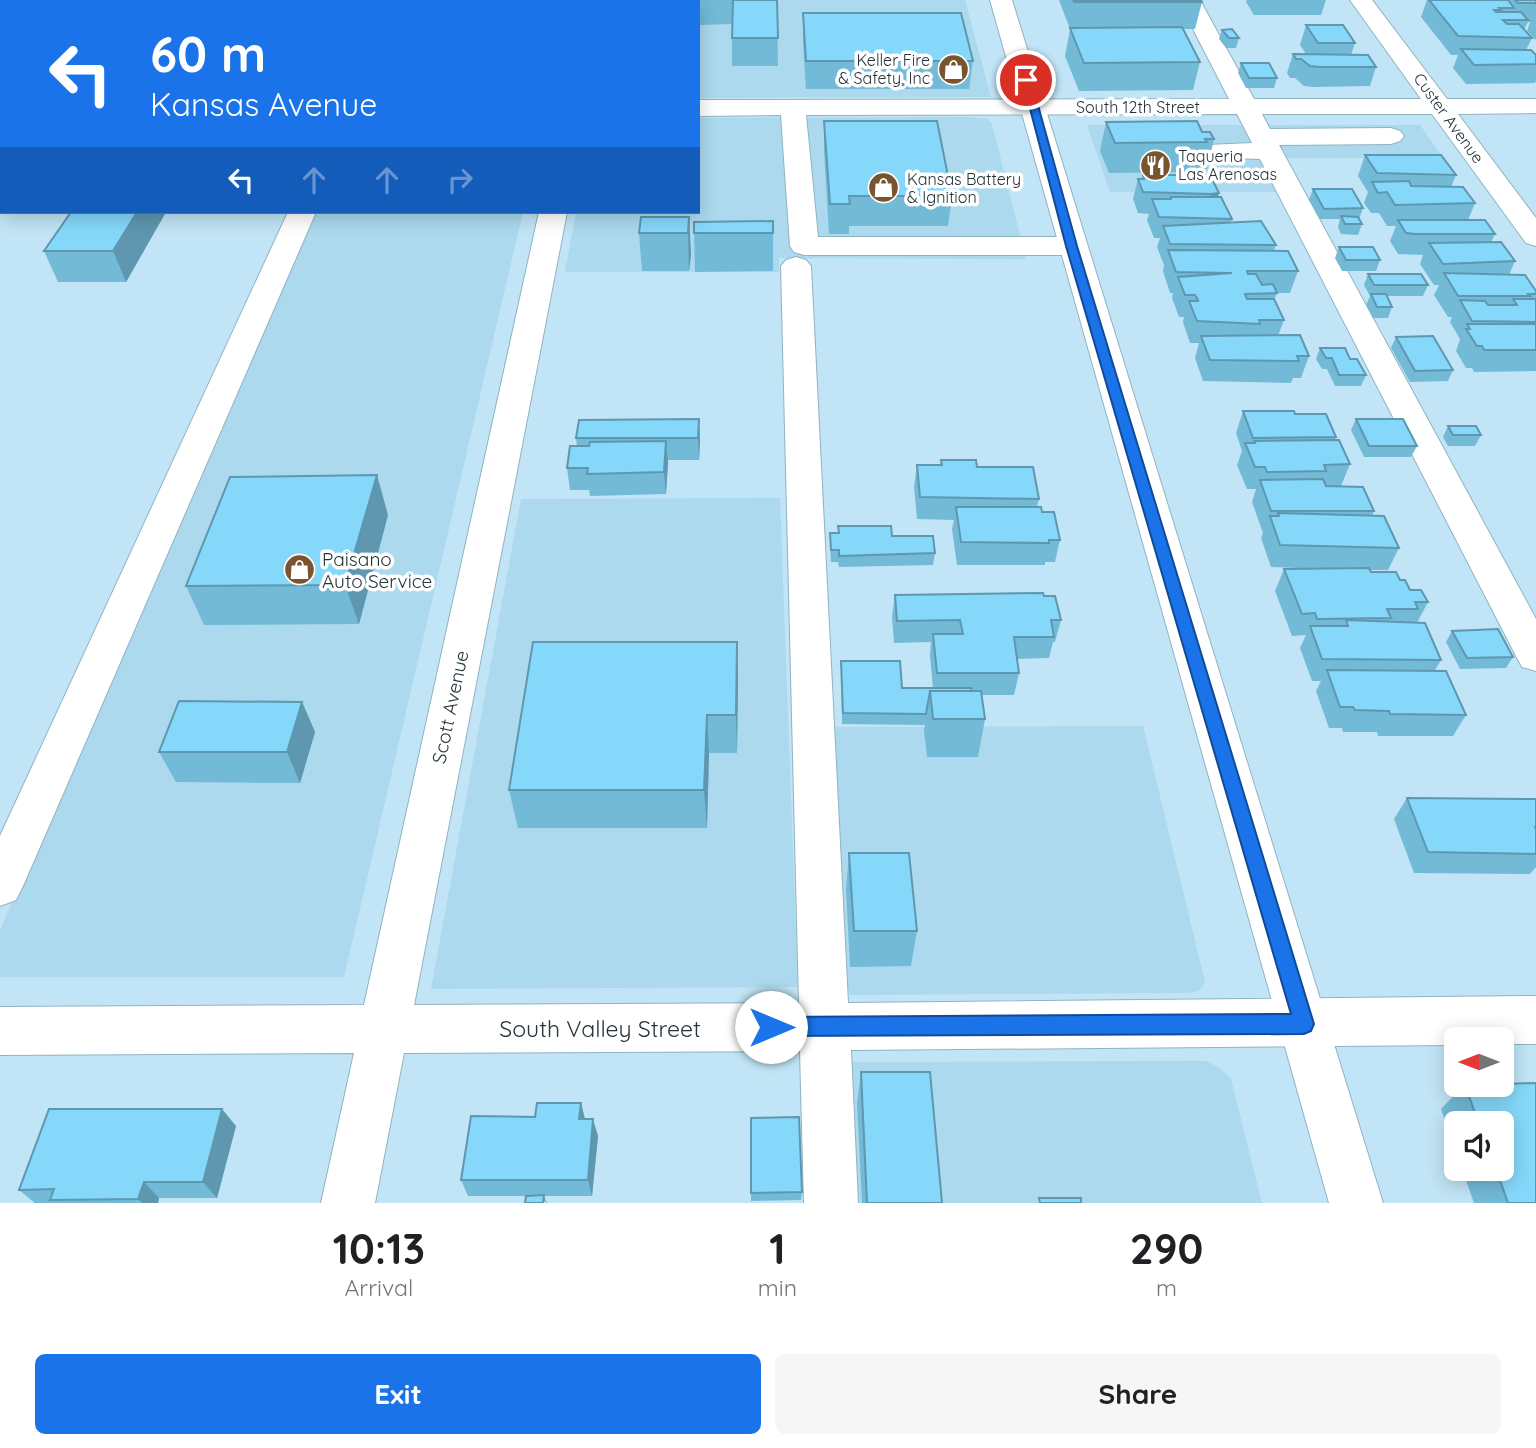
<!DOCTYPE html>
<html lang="en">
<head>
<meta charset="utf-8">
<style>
	body { margin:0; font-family:Quicksand,sans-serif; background:#f6f6f6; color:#202124; height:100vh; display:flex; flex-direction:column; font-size:26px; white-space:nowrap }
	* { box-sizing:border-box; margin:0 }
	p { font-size:23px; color:#757577 }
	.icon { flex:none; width:38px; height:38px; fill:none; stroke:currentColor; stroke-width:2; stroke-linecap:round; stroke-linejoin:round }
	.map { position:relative; height:1203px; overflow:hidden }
	.sheet { display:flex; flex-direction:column; background:#fff; flex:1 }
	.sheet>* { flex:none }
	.top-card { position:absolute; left:0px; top:0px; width:700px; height:214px; box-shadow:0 4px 18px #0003; background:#1a73e8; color:#fff; overflow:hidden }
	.needle { width:46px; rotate:270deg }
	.fabs { position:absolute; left:1444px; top:1027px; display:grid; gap:14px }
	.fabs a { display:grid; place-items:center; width:70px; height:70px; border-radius:10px; background:#fff; box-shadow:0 4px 18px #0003; font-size:35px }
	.pin { position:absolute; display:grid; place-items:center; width:60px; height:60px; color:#fff; margin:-30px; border:4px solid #fff; border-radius:50%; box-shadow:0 2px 7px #0007 }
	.me { position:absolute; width:77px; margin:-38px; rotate:90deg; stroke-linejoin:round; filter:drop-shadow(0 0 5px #0008) }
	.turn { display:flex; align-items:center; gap:24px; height:147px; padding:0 35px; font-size:32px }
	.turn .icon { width:91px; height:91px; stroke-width:2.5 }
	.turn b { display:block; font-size:49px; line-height:60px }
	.lanes { display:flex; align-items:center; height:66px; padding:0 35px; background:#0003; justify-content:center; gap:35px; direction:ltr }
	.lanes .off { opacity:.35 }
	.eta { display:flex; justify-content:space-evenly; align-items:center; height:119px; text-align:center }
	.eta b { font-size:42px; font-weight:700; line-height:49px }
	.primary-button { display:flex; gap:14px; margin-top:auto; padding:14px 35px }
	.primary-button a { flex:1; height:80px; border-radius:10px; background:#1a73e8; color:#fff; font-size:28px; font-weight:700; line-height:80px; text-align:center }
	.primary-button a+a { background:#f6f6f6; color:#202124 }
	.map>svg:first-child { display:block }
	.built { fill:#acd9ed }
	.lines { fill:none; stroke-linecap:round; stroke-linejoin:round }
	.minor-casing { stroke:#90b3c3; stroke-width:2 }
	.major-casing { stroke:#90b3c3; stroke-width:2 }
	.minor { fill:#fff; fill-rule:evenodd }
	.major { fill:#fff; fill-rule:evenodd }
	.wall { fill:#73bad7 }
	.shaded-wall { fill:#5e97af }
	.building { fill:#86d8fa; stroke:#5e97af; stroke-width:2 }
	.route { fill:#1a73e8; stroke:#114b97; stroke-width:2 }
	.labels { text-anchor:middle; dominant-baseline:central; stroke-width:7; stroke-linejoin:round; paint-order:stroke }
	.far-poi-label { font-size:16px; fill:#25343a; stroke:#fff; text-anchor:start }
	.far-street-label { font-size:16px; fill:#25343a; stroke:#fff }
	.poi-label { font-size:19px; fill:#25343a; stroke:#fff; text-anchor:start }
	.street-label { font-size:19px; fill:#25343a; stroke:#fff }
	.near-street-label { font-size:23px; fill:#25343a; stroke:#fff }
</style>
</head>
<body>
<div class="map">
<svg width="1536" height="1203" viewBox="0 0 1536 1203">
	<rect width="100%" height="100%" fill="#c1e5f6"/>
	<g class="built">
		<polygon points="614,0 965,0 991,97 698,98 698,2"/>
		<polygon points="968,117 987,119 992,124 1026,259 779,258 779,272 565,272 576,212 698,212 698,118"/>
		<polygon points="1087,125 1243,125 1277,192 1110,192"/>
		<polygon points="1264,125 1420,125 1443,158 1281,158"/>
		<polygon points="315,212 523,212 344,977 0,977 0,930"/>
		<polygon points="780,498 798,987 431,989 521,499"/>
		<polygon points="1143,726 1205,982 1200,990 1189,993 850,995 836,951 826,727"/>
		<polygon points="1205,1061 1219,1067 1231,1079 1262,1203 848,1203 842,1062"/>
	</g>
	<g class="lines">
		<defs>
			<g id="minor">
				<polygon points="15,0 38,0 14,2"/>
				<polygon points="185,0 208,0 184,2"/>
				<polygon points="586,0 608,0 585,2"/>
				<polygon points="1178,0 1200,0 1254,99 1421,99 1350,0 1372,0 1447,99 1536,99 1536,113 1458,114 1536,218 1536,246 1526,243 1432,114 1262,114 1270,129 1391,128 1400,131 1404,136 1400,141 1391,144 1279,145 1536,619 1536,671 1522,667 1516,656 1260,159 1208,157 1204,151 1208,145 1252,143 1237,114 806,115 818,237 1072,237 1082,240 1086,246 1082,252 1072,255 804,255 794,252 790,246 781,115 698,116 698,100 1229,99"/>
				<polygon points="2,25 2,42 0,43 0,26"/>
				<rect x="0" y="92" width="2" height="14"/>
				<polygon points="2,122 2,138 0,139 0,123"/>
				<polygon points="288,212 316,212 23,886 16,900 0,906 0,836"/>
				<polygon points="539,212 567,212 414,1005 799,1003 781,266 786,260 796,257 806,260 811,266 848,1003 1536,996 1536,1044 1502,1044 1502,1040 1456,1040 1456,1045 851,1050 858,1203 804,1203 800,1051 404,1053 375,1203 321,1203 354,1053 0,1055 0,1007 364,1005"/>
			</g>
			<polygon id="major" points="990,0 1012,0 1383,1203 1329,1203"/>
		</defs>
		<use href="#minor" class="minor-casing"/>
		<use href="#major" class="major-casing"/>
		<use href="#minor" class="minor"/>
		<use href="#major" class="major"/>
	</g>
	<g class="wall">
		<polygon points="399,0 446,0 445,2 399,2"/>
		<polygon points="628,0 777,0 778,66 732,66 732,24 698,25 698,2 628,2"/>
		<polygon points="1059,0 1201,0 1202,2 1195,29 1183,29 1200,62 1193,90 1079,91 1065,56 1070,29"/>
		<polygon points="1247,0 1326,0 1321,15 1254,15 1246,2"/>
		<polygon points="1407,0 1536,0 1536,40 1527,31 1530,22 1528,22 1524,30 1532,38 1526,50 1536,55 1536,81 1535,83 1466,84 1453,68 1458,55 1451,55 1421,17 1427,0"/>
		<polygon points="803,13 973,61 969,89 806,89 803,41"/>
		<polygon points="1306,25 1355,43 1351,55 1376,67 1370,86 1313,87 1304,86 1295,78 1290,78 1287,73 1293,54 1306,54 1300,45"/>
		<polygon points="1222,30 1239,38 1236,48 1226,48 1219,39"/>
		<polygon points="1241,63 1277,78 1274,88 1246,88 1238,73"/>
		<polygon points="824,121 952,196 948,226 849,226 849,234 829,234 824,150"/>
		<polygon points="1106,122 1202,132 1214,139 1207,169 1200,169 1199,172 1109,173 1100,151"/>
		<polygon points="1365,155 1456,175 1451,187 1475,203 1468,220 1495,234 1491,242 1515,261 1509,275 1536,291 1536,371 1474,372 1472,368 1466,368 1456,351 1460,339 1450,322 1452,317 1448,317 1434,295 1439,285 1434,285 1420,264 1423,255 1398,254 1390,241 1396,226 1387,226 1379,213 1371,213 1364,203 1368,192 1358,176"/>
		<polygon points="1143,175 1219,193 1218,197 1232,219 1231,222 1276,245 1274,250 1298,271 1290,293 1277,293 1274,300 1284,320 1278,336 1309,356 1301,378 1293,378 1291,383 1203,381 1195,358 1199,343 1190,343 1183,322 1184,317 1179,317 1172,298 1173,293 1170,293 1163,271 1164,265 1157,247 1160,238 1154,238 1147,220 1149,214 1138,213 1133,199 1138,179 1142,179"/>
		<polygon points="1313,189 1363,208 1359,219 1362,224 1358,235 1341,234 1338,227 1340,219 1320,219 1309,200"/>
		<polygon points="166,212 126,282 58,282 44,251"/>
		<polygon points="689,217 691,255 689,271 642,271 639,233"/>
		<polygon points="773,221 773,271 695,272 694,233"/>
		<polygon points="1339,247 1380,260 1376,271 1342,271 1335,258"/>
		<polygon points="1368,274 1428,285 1423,296 1386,296 1392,307 1388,318 1373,318 1366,305 1370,296 1364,285"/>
		<polygon points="1396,337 1453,370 1448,381 1410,382 1391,348"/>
		<polygon points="1320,348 1350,359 1366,375 1361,386 1335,386 1327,369 1322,369 1316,359"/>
		<polygon points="1243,411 1295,414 1336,437 1335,440 1350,464 1341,486 1374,511 1372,516 1399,548 1388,570 1370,570 1371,572 1400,580 1410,590 1428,602 1417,623 1441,660 1435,670 1466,715 1453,736 1378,736 1377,732 1343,732 1342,728 1329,728 1316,691 1321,681 1312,681 1300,648 1306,635 1292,636 1275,591 1284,569 1327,569 1271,567 1261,538 1263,533 1252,502 1256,489 1247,489 1237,465 1242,451 1236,433"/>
		<polygon points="699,419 700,441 699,460 668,460 666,494 590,496 589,490 570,490 567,468 577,446 576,438"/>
		<polygon points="1356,419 1417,446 1411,457 1364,457 1351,430"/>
		<polygon points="1448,426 1481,435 1475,446 1448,446 1443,437"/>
		<polygon points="941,460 977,467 1039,499 1037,507 1042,512 1060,540 1055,562 1045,562 1045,565 957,565 952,529 954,520 917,519 914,487 917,465 940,465"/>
		<polygon points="388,515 359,624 204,625 186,586"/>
		<polygon points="838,526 892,536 935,553 933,565 839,567 838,562 831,562 830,544 830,533 838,533"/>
		<polygon points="895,595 1044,596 1061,620 1055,642 1053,642 1049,658 1017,659 1019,673 1014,695 981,695 985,719 978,757 927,757 924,730 925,725 842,724 841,672 841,661 902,688 933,688 930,656 931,642 894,643 892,617"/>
		<polygon points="1452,631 1513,657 1506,668 1460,669 1446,642"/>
		<polygon points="737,642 738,681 737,753 709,753 707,828 518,828 509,790"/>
		<polygon points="302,702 315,732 300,783 176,782 159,752"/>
		<polygon points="1407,798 1536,799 1536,867 1530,874 1414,873 1394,819"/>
		<polygon points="849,853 917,931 911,966 850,967 846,890"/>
		<polygon points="861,1072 942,1203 862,1203 857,1104"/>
		<polygon points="1464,1085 1502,1085 1536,1203 1474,1203 1462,1169 1502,1169 1502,1124 1456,1124 1456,1153 1441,1109"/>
		<polygon points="581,1103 585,1119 598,1136 592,1196 544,1196 547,1203 533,1196 468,1196 461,1180 535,1117"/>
		<polygon points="751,1118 802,1192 801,1200 751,1201"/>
		<polygon points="236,1126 217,1198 159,1198 158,1203 35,1203 19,1190"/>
	</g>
	<g class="shaded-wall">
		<polygon points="369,0 381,0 382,2 368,2"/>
		<polygon points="435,0 446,0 445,2 435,2"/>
		<polygon points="1219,193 1213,214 1206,215 1211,194"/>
		<polygon points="137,212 166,212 126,282 113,251"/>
		<polygon points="689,217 691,255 689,271 688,233"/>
		<polygon points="699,419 700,441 699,460 698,438"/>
		<polygon points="666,441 668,463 666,494 664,472"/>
		<polygon points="377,475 388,515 359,624 345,585"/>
		<polygon points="737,642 738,681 737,753 736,715"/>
		<polygon points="302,702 315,732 300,783 287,752"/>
		<polygon points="707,715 709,753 707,828 704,790"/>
		<polygon points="581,1103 585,1120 579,1119"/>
		<polygon points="222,1109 236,1126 217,1198 203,1182"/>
		<polygon points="593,1119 598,1136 592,1196 588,1180"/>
		<polygon points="144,1182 159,1198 158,1203 142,1203 138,1199"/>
	</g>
	<g class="building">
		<polygon points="36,0 51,0 49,2 35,2"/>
		<polygon points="272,0 369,0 368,2 271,2"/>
		<polygon points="478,0 540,0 539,2 477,2"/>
		<polygon points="733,0 777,0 778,38 732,38"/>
		<polygon points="1073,0 1201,0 1202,2 1074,2"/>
		<polygon points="1429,0 1508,0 1514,8 1499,8 1501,10 1494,10 1496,12 1521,12 1528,20 1503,20 1507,24 1519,24 1532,38 1458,36"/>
		<polygon points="1515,0 1536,0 1536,3 1518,3"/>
		<polygon points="803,13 961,13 973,61 806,61"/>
		<polygon points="1306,25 1343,25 1355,43 1318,43"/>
		<polygon points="1182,27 1200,62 1084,63 1070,28"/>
		<polygon points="1232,29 1239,38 1229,38 1222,30"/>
		<polygon points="1461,49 1531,50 1536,55 1536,64 1474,65"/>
		<polygon points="1293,54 1368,55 1376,67 1319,67 1310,66 1301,59 1296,59"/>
		<polygon points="1241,63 1269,63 1277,78 1249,78"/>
		<polygon points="824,121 937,121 952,196 849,196 850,204 830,204"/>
		<polygon points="1197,121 1202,132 1210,132 1214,139 1205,139 1207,142 1115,143 1106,122"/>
		<polygon points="1365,155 1441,155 1456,175 1377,173"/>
		<polygon points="1143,175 1202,175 1211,177 1219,193 1211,194 1143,192 1138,179 1144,179"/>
		<polygon points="1409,181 1411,186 1463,187 1475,203 1395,205 1387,192 1378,193 1372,182"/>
		<polygon points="1313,189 1352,189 1363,208 1324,209"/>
		<polygon points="1171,197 1221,197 1232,219 1159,217 1152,199 1171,199"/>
		<polygon points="71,212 137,212 113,251 44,251"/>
		<polygon points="1341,216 1358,217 1362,224 1345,224"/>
		<polygon points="641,217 689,217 688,233 639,233"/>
		<polygon points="1398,220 1485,220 1495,234 1415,234 1406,233"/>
		<polygon points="773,221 773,233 694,233 694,222"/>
		<polygon points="1261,221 1276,245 1170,244 1163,226"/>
		<polygon points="1501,242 1515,261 1443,264 1429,243"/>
		<polygon points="1339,247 1373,247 1380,260 1346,260"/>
		<polygon points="1168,250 1288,251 1298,271 1247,271 1248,274 1256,274 1262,285 1273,284 1277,293 1245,294 1247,299 1274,299 1284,320 1259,320 1260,324 1197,321 1189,301 1198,301 1197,298 1195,295 1185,295 1178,277 1232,273 1176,272"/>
		<polygon points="1444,273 1525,275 1536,291 1536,294 1528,294 1530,296 1458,296"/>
		<polygon points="1368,274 1421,274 1428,285 1374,285"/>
		<polygon points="1371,294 1386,294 1392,307 1377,307"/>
		<polygon points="1513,299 1536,299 1536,322 1472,321 1460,300 1485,301 1488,305 1517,305"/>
		<polygon points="1467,324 1536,324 1536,350 1484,350 1482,346 1477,346 1466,329 1470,329"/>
		<polygon points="1300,335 1309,356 1297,356 1299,361 1210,360 1201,336"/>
		<polygon points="1433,336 1453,370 1415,371 1396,337"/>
		<polygon points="1320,348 1345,348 1350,359 1357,359 1366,375 1339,375 1332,358 1326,358"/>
		<polygon points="1243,411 1294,411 1295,414 1326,414 1336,437 1253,438"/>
		<polygon points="699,419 698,438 576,438 579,420"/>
		<polygon points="1356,419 1403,419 1417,446 1369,446"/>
		<polygon points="1448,426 1476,426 1481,435 1453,435"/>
		<polygon points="1339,440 1350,464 1324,465 1326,471 1267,472 1265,467 1255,467 1245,443 1255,443 1254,441"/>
		<polygon points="666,441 664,472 587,474 588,468 567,468 570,446 589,446 590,442"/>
		<polygon points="941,460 976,460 977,467 1033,467 1039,499 920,497 917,465 942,465"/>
		<polygon points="377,475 345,585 186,586 230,477"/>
		<polygon points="1323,479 1326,486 1363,487 1374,511 1271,511 1260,480"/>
		<polygon points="956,507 1041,507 1042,512 1054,512 1060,540 1049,540 1049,543 961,542"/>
		<polygon points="1278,513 1384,516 1399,548 1280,545 1270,516 1279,516"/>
		<polygon points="838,526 891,526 892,536 933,536 935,553 839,556 839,550 831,550 830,533 839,533"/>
		<polygon points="1369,568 1371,572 1396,572 1400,580 1405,580 1410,590 1421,590 1428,602 1415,602 1418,609 1387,609 1391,618 1317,619 1315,613 1302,614 1284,569"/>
		<polygon points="1043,593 1044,596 1055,596 1061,620 1051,620 1054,637 1014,637 1019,673 937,673 933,634 963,634 960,620 897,621 895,595"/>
		<polygon points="1346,620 1425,623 1441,660 1322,659 1310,626 1348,626"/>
		<polygon points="1498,629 1513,657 1467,658 1452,631"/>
		<polygon points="533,642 737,642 736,715 707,715 704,790 509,790"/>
		<polygon points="841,661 900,661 902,688 971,688 972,691 930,691 926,714 843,713"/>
		<polygon points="1327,670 1446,671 1466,715 1390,714 1389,711 1355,710 1353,707 1340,707"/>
		<polygon points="930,691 981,691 985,719 933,719"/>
		<polygon points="179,701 302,702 287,752 159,752"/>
		<polygon points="1407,798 1536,799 1536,827 1535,827 1536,830 1536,854 1428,852"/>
		<polygon points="849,853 909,853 917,931 854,931"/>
		<polygon points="861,1072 930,1072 942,1203 867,1203"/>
		<polygon points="1536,1083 1536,1203 1508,1203 1496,1169 1502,1169 1502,1124 1479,1124 1465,1085"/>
		<polygon points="537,1103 581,1103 579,1119 593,1119 588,1180 461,1180 471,1116 535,1117"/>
		<polygon points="49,1109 222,1109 203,1182 144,1182 138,1199 50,1200 54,1189 19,1190"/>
		<polygon points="799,1117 802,1192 751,1193 751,1118"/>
		<polygon points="544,1195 543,1203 525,1203 526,1196"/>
		<polygon points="1039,1198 1081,1198 1081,1203 1040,1203"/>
	</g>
	<polygon class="route" points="1022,78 1031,80 1077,246 1314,1024 1311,1031 1304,1034 771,1036 764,1034 761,1027 764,1020 771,1017 1291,1014 1066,246"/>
	<defs>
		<symbol id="shop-disc" viewBox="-11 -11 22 22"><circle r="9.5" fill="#78552e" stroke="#fff"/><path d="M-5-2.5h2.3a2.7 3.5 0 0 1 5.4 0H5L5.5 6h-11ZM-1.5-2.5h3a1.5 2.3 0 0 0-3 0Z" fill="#fff"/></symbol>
		<symbol id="restaurant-disc" viewBox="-11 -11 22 22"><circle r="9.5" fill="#78552e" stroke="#fff"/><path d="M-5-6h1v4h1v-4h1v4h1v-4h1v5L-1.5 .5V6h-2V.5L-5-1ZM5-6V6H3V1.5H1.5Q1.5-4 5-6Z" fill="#fff"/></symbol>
	</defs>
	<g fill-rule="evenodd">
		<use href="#shop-disc" x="936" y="52" width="35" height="35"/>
		<use href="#restaurant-disc" x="1138" y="148" width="35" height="35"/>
		<use href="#shop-disc" x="866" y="170" width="35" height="35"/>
		<use href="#shop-disc" x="282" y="552" width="35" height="35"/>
	</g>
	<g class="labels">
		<g class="far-poi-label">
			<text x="930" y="60" text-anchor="end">Keller Fire<tspan x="930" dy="18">&amp; Safety, Inc</tspan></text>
			<text x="1178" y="156">Taqueria<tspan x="1178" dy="18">Las Arenosas</tspan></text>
			<text x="907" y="179">Kansas Battery<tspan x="907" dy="18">&amp; Ignition</tspan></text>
		</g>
		<g class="far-street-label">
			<text x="1138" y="107">South 12th Street</text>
			<text transform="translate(1449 118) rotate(54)">Custer Avenue</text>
		</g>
		<g class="poi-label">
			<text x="322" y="559">Paisano<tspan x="322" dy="22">Auto Service</tspan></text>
		</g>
		<g class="street-label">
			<text transform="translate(450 707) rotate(-78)">Scott Avenue</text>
		</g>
		<g class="near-street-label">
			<text x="600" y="1028">South Valley Street</text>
		</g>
	</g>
</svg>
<div class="fabs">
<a><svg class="needle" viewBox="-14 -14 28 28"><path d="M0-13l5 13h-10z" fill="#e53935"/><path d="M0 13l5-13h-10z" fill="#757577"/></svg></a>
<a><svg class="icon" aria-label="sound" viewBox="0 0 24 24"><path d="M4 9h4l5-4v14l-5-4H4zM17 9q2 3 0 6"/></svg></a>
</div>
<div class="pin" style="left:1026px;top:80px;background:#d93025"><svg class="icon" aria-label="arrive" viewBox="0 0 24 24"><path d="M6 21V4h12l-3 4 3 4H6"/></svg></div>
<svg class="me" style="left:771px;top:1027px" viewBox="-20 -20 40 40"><circle r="19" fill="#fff"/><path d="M0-13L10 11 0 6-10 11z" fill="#1a73e8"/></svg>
<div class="top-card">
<div class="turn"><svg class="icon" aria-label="left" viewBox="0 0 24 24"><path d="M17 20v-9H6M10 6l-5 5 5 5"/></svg><div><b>60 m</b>Kansas Avenue</div></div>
<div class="lanes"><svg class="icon" aria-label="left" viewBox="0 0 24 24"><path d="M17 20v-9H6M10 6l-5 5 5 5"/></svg><svg class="icon off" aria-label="ahead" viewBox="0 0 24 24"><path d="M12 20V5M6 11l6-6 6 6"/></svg><svg class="icon off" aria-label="ahead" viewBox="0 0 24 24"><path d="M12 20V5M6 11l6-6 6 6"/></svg><svg class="icon off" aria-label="right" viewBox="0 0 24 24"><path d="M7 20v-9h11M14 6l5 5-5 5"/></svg></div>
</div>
</div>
<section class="sheet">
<div class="eta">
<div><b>10:13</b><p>Arrival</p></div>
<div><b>1</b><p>min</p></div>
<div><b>290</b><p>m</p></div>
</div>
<div class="primary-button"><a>Exit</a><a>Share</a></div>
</section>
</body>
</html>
